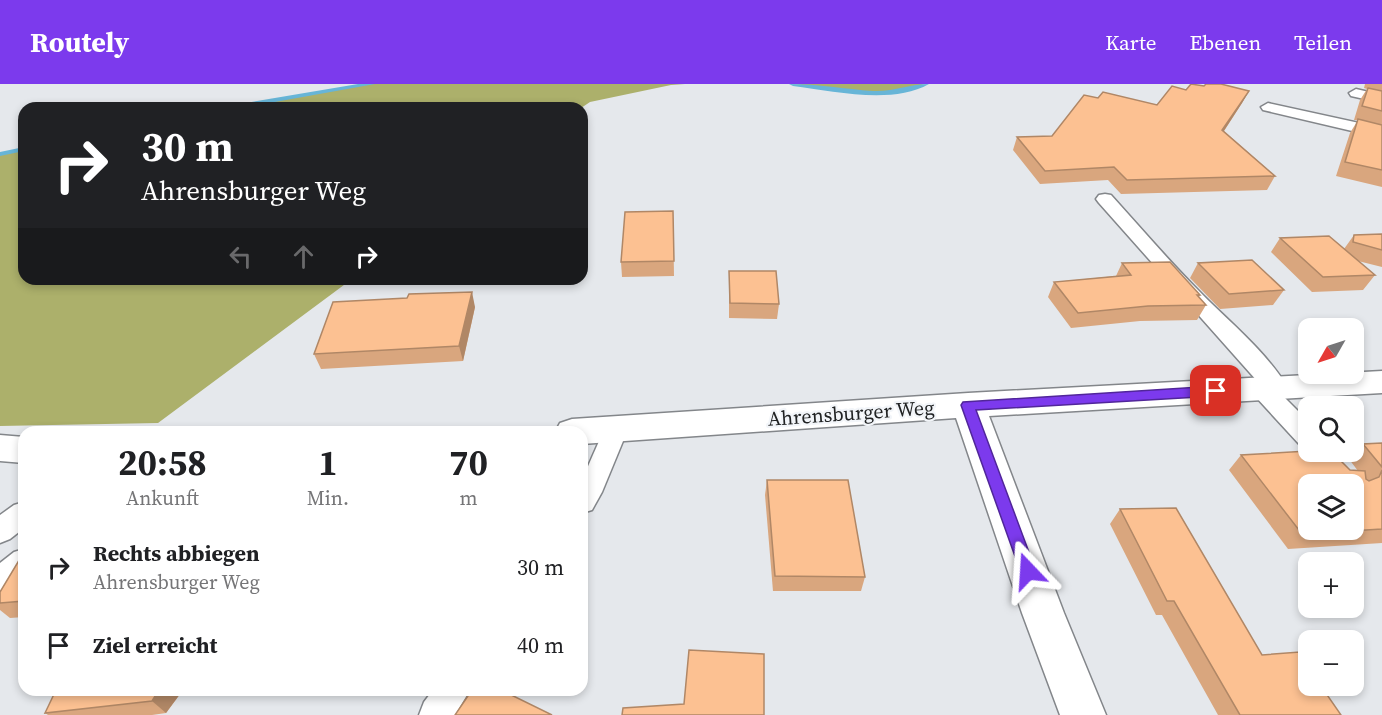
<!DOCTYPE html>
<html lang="de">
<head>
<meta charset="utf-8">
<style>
	body { margin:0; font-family:"Source Serif 4",serif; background:#f2f2f2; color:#202124; height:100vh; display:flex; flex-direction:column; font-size:22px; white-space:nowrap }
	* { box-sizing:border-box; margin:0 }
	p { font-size:20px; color:#757577 }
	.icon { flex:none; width:33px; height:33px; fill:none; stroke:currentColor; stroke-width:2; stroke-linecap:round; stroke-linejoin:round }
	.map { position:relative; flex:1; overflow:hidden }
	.details { position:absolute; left:18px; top:342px; width:570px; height:270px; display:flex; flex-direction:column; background:#fff; border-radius:18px; box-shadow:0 3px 9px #0003 }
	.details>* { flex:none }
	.banner { position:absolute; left:18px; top:18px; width:570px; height:183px; border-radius:18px; box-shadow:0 3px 9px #0003; background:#202124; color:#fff; overflow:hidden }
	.needle { width:39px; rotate:231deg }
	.controls { position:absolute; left:1298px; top:234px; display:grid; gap:12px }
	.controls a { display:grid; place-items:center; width:66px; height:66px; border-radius:12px; background:#fff; box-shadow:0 3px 9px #0003; font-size:30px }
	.pin { position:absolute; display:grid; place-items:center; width:51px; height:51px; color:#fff; margin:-26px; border-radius:12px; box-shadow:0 3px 9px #0006 }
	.me { position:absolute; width:66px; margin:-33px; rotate:340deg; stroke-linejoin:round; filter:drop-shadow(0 0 4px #0008) }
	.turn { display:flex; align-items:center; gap:21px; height:126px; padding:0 24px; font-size:27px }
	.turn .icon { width:78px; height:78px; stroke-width:2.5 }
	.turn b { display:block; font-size:42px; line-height:51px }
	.lanes { display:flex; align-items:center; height:57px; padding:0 24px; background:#0003; justify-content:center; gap:30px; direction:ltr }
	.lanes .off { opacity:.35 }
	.eta { display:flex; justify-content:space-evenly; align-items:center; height:102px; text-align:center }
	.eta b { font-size:36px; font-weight:700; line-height:42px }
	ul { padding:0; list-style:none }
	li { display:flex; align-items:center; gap:18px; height:78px; padding:0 24px }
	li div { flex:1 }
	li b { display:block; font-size:22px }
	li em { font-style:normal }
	header { display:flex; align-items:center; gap:36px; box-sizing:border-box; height:84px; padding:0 30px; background:#7c3aed; color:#fff }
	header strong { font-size:28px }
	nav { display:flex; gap:33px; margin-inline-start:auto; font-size:21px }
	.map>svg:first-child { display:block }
	.forest { fill:#acb06b }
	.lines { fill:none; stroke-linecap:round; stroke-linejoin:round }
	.stream { fill:#67b5d7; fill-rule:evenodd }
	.service-casing { stroke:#83868a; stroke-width:3 }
	.minor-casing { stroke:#83868a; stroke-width:3 }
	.service { fill:#fff; fill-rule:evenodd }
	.minor { fill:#fff; fill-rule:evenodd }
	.wall { fill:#d9a67e }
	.shaded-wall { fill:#b08766 }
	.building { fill:#fcc192; stroke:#b08766; stroke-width:1.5; fill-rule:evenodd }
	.route { fill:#7c3aed; stroke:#51269a; stroke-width:1.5 }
	.labels { text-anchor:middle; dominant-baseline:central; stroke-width:4.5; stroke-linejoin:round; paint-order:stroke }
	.street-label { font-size:20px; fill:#202223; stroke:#f2f5f9 }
</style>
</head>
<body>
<header>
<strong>Routely</strong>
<nav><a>Karte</a><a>Ebenen</a><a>Teilen</a></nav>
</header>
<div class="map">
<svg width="1382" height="631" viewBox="0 0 1382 631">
	<rect width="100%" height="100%" fill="#e5e8ec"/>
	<g class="forest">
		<polygon points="371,0 685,0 671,1 590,18 581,24 228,24"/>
		<polygon points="793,0 925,0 891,9 873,9"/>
		<polygon points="24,65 24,195 352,195 158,339 0,342 0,70"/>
	</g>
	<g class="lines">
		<g class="stream">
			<polygon points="358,0 375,0 241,24 224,24 228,22"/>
			<path d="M 789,0 C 818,0 845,5 873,7 C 893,8 910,0 929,0 C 892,21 833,7 793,2 Z"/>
			<polygon points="24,63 24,67 0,72 0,68"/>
		</g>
		<defs>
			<g id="service">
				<polygon points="1356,5 1382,11 1382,19 1351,12 1349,9"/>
				<polygon points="1268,19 1382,44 1382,54 1263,26 1261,23"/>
				<path d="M 1105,110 L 1111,111 C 1140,143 1168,176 1198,206 C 1228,237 1266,267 1288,304 L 1282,311 L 1308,337 L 1308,362 L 1299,360 L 1254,311 L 1250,305 L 1254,299 L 1258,298 L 1099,119 L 1096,115 L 1099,111 Z"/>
				<polygon points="616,336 625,339 628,345 602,408 592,426 582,429 582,396 607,339"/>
				<polygon points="24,418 24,444 10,455 0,459 0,431 14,421"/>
				<polygon points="24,465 24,494 10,505 0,509 0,479 14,468"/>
				<polygon points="433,606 470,606 455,631 419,631 424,618"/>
			</g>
			<g id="minor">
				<polygon points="1382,287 1382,309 989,332 1064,529 1106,631 1060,631 1022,529 956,334 582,360 582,348 555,348 560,339 572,335 968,309"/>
				<polygon points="0,351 24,353 24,379 0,377"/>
			</g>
		</defs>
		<use href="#service" class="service-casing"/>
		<use href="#minor" class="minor-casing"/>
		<use href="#service" class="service"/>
		<use href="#minor" class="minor"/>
	</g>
	<g class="wall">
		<polygon points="1365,0 1382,0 1382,103 1336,92 1350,49 1358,36 1354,36 1360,16 1367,5 1364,4"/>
		<polygon points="1204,2 1249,7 1242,19 1224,47 1275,92 1267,106 1121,110 1108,96 1040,100 1013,66 1017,53 1052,52 1098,14 1157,21 1186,6"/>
		<polygon points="673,127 674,192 622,193 621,178"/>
		<polygon points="1382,150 1382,183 1358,177 1375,191 1363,206 1312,208 1271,168 1280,154 1344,165 1354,151"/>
		<polygon points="1122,179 1200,211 1199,213 1206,221 1197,236 1140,237 1071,244 1048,213 1054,198 1116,192"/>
		<polygon points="1198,179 1284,206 1273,221 1220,225 1190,194"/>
		<polygon points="729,187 779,220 777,235 729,234"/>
		<polygon points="475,223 463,277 321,285 314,270"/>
		<polygon points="1382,359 1382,459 1288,465 1229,386 1241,371 1350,386 1358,387 1349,375 1363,360"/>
		<polygon points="767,396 865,493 861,507 773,507 765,411"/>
		<polygon points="1120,425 1262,571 1341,631 1218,631 1162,531 1156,531 1110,440"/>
		<polygon points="24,468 24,533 10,534 0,526 0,508"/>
		<polygon points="183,606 166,629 152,631 48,631 45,629"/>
	</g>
	<g class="shaded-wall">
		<polygon points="1249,7 1242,19 1216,59 1222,46"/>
		<polygon points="472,208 475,223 463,277 459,262"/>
		<polygon points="159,606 183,606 166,629 152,617"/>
	</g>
	<g class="building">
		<polygon points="1191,0 1204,2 1206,0 1221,0 1249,7 1222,46 1275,92 1127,96 1114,83 1045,87 1017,53 1052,52 1084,11 1098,14 1103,8 1157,21 1172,2 1186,6"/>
		<polygon points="1368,4 1382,7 1382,27 1362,22"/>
		<polygon points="1358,35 1382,41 1382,86 1345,78"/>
		<polygon points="673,127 674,177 621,178 625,128"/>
		<polygon points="1382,150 1382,166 1353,158 1354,151"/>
		<polygon points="1329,152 1375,191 1323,193 1280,154"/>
		<polygon points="1252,176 1284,206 1229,210 1198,179"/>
		<polygon points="1170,178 1200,211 1197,211 1206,221 1148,222 1078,229 1054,198 1131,191 1122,179"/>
		<polygon points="729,187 776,187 779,220 730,219"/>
		<polygon points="472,208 459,262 314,270 333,218 407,214 409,210"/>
		<polygon points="1382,359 1382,383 1363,360"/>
		<path d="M 1308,367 L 1332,368 L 1350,386 L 1365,387 L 1366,395 L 1369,397 L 1379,393 L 1382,386 L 1382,445 L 1302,450 L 1241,371 ZM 1308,400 L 1353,400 L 1353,446 L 1308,446 Z"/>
		<polygon points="767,396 848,396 865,493 775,492"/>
		<polygon points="1176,424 1262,571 1300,568 1308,581 1308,602 1321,602 1341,631 1240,631 1174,517 1167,517 1120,425"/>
		<polygon points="24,468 24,517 0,519 0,508"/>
		<polygon points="689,566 764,570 764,631 622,631 623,624 684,620"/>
		<polygon points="56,606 159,606 152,617 45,629"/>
		<polygon points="472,606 501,606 552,631 455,631"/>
	</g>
	<polygon class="route" points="1216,302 1223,307 1216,312 976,326 1036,487 1034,492 1028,494 1022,492 961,321 963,318"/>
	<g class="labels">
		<g class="street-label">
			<text transform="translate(851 329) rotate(-4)">Ahrensburger Weg</text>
		</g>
	</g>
</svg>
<div class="controls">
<a><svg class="needle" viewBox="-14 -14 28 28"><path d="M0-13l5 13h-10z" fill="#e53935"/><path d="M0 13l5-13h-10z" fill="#757577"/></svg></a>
<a><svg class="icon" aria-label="search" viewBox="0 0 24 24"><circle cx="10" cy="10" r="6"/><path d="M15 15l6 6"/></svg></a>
<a><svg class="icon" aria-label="layers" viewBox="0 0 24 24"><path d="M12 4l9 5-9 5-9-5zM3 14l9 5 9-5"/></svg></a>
<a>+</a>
<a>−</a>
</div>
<div class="pin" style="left:1216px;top:307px;background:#d93025"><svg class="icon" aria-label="arrive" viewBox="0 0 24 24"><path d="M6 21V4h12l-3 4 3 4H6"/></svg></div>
<svg class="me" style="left:1028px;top:487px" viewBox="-20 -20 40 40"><path d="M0-17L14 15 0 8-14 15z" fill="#7c3aed" stroke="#fff" stroke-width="4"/></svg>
<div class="banner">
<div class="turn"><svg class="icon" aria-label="right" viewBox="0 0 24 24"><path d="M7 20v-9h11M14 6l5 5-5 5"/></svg><div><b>30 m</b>Ahrensburger Weg</div></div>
<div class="lanes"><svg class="icon off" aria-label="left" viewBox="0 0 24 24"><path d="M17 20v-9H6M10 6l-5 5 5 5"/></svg><svg class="icon off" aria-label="ahead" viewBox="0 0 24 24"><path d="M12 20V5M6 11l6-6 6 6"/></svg><svg class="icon" aria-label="right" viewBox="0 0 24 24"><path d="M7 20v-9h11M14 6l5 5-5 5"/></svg></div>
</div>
<section class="details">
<div class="eta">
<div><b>20:58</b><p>Ankunft</p></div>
<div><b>1</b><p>Min.</p></div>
<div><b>70</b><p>m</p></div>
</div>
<ul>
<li><svg class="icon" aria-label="right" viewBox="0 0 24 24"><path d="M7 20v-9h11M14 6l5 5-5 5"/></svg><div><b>Rechts abbiegen</b><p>Ahrensburger Weg</p></div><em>30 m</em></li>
<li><svg class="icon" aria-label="arrive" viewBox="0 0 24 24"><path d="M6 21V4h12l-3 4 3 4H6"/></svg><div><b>Ziel erreicht</b></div><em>40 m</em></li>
</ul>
</section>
</div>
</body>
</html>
